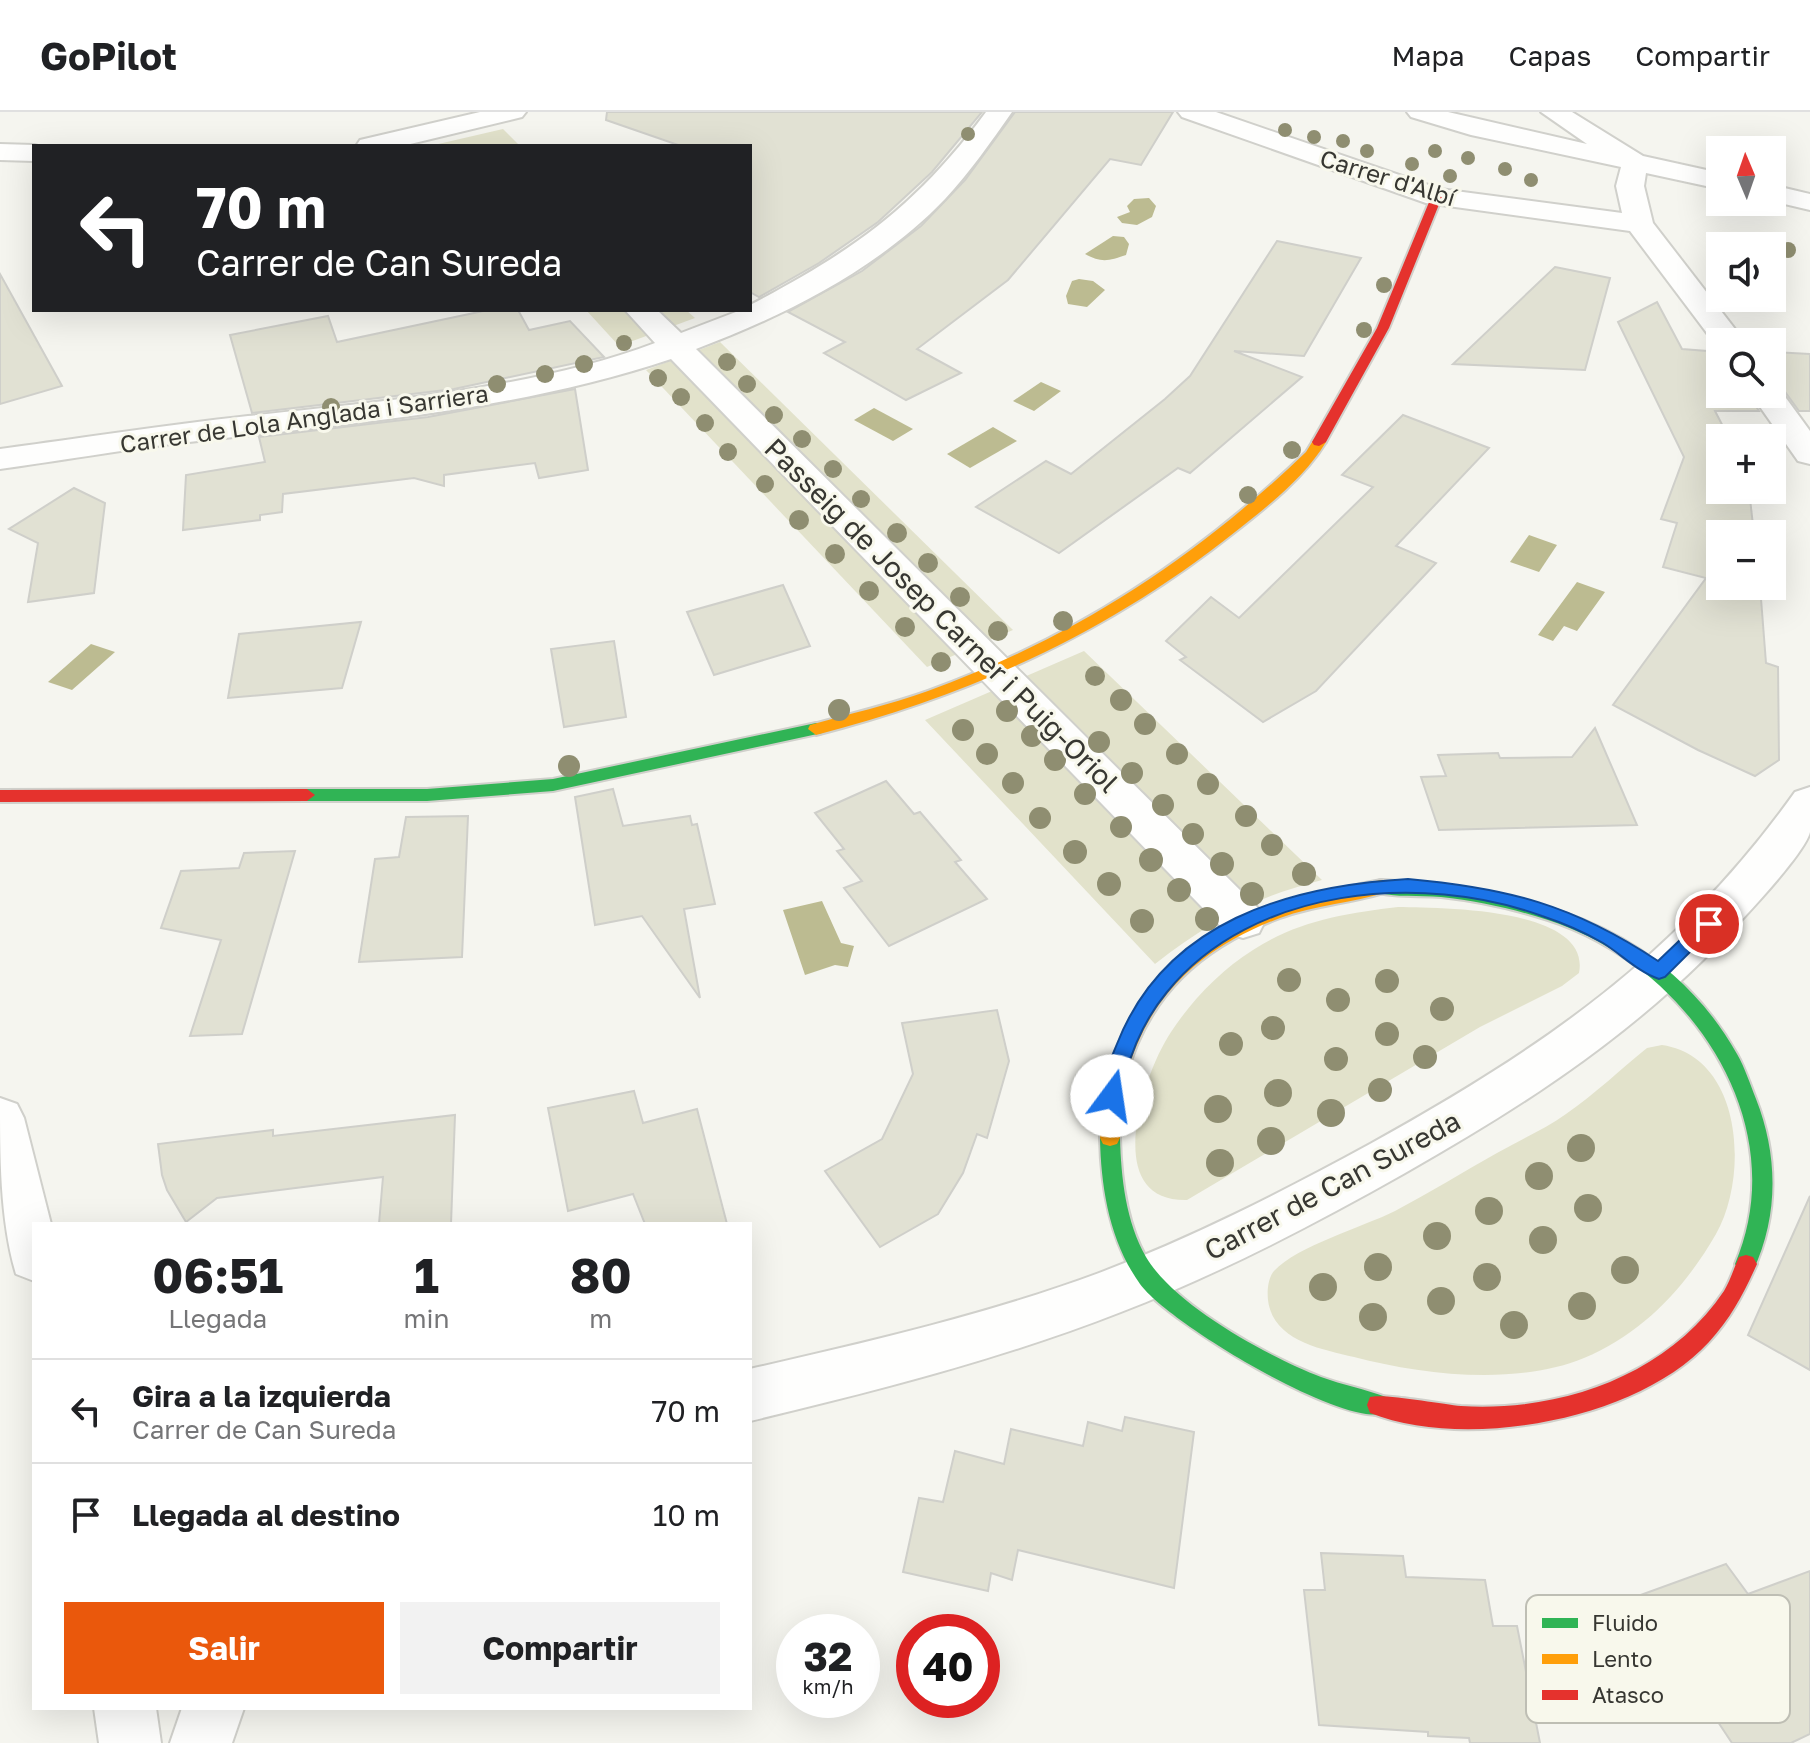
<!DOCTYPE html>
<html lang="es">
<head>
<meta charset="utf-8">
<style>
	body { margin:0; font-family:"Golos Text",sans-serif; background:#f2f2f2; color:#202124; height:100vh; display:flex; flex-direction:column; font-size:30px; white-space:nowrap }
	* { box-sizing:border-box; margin:0 }
	p { font-size:26px; color:#757577 }
	.icon { flex:none; width:44px; height:44px; fill:none; stroke:currentColor; stroke-width:2; stroke-linecap:round; stroke-linejoin:round }
	.map { position:relative; flex:1; overflow:hidden }
	.details { position:absolute; left:32px; top:1110px; width:720px; height:488px; display:flex; flex-direction:column; background:#fff; border-radius:0px; box-shadow:0 8px 32px #0002 }
	.details>* { flex:none }
	.hud { position:absolute; left:32px; top:32px; width:720px; height:168px; border-radius:0px; box-shadow:0 8px 32px #0002; background:#202124; color:#fff; overflow:hidden }
	.needle { width:52px; rotate:358deg }
	.controls { position:absolute; left:1706px; top:24px; display:grid; gap:16px }
	.controls a { display:grid; place-items:center; width:80px; height:80px; border-radius:0px; background:#fff; box-shadow:0 8px 32px #0002; font-size:40px }
	.speed { position:absolute; left:776px; top:1502px; display:flex; gap:16px; font-size:40px; font-weight:700; text-align:center }
	.speed>* { display:grid; place-content:center; width:104px; height:104px; border-radius:50%; background:#fff; box-shadow:0 8px 32px #0002; line-height:1 }
	.speed small { font-size:20px; font-weight:400 }
	.speed .limit { border:12px solid #d22; background:#fff; color:#111 }
	.pin { position:absolute; display:grid; place-items:center; width:68px; height:68px; color:#fff; margin:-34px; border:4px solid #fff; border-radius:50%; box-shadow:0 2px 8px #0007 }
	.me { position:absolute; width:88px; margin:-44px; rotate:14deg; stroke-linejoin:round; filter:drop-shadow(0 0 6px #0008) }
	.turn { display:flex; align-items:center; gap:28px; height:168px; padding:0 32px; font-size:36px }
	.turn .icon { width:104px; height:104px; stroke-width:2.5 }
	.turn b { display:block; font-size:56px; line-height:68px }
	.eta { display:flex; justify-content:space-evenly; align-items:center; height:136px; text-align:center }
	.eta b { font-size:48px; font-weight:700; line-height:56px }
	.action { display:flex; gap:16px; margin-top:auto; padding:16px 32px }
	.action a { flex:1; height:92px; border-radius:0px; background:#ea580c; color:#fff; font-size:32px; font-weight:700; line-height:92px; text-align:center }
	.action a+a { background:#f2f2f2; color:#202124 }
	ul { padding:0; list-style:none }
	li { display:flex; align-items:center; gap:24px; height:104px; padding:0 32px; border-top:2px solid #e0e0e0 }
	li div { flex:1 }
	li b { display:block; font-size:30px }
	li em { font-style:normal }
	header { display:flex; align-items:center; gap:48px; box-sizing:border-box; height:112px; padding:0 40px; background:#fff; border-bottom:2px solid #e0e0e0 }
	header strong { font-size:38px }
	nav { display:flex; gap:44px; margin-inline-start:auto; font-size:28px }
	.map>svg:first-child { display:block }
	.green { fill:#e2e2cb }
	.water { fill:#bcbb91 }
	.building { fill:#e1e1d3; stroke:#cfcfca; stroke-width:2 }
	.lines { fill:none; stroke-linecap:round; stroke-linejoin:round }
	.street-casing { stroke:#d0d0cb; stroke-width:4 }
	.fast-casing { stroke:#d0d0cb; stroke-width:4 }
	.slow-casing { stroke:#d0d0cb; stroke-width:4 }
	.jam-casing { stroke:#d0d0cb; stroke-width:4 }
	.street { fill:#fefefd; fill-rule:evenodd }
	.fast { fill:#30b455; fill-rule:evenodd }
	.slow { fill:#ff9f0a; fill-rule:evenodd }
	.jam { fill:#e5322d; fill-rule:evenodd }
	.tree { fill:#8f8e71 }
	.route { fill:#1a73e8; stroke:#114b97; stroke-width:2 }
	.labels { text-anchor:middle; dominant-baseline:central; stroke-width:6; stroke-linejoin:round; paint-order:stroke }
	.far-street-label { font-size:24px; fill:#373732; stroke:#f8f8ec }
	.street-label { font-size:28px; fill:#373732; stroke:#f8f8ec }
	.key { fill:#f8f8ec; stroke:#bebeb4; stroke-width:2 }
	.key-label { font-size:22px; fill:#373732 }
</style>
</head>
<body>
<header>
<strong>GoPilot</strong>
<nav><a>Mapa</a><a>Capas</a><a>Compartir</a></nav>
</header>
<div class="map">
<svg width="1810" height="1631" viewBox="0 0 1810 1631">
	<rect width="100%" height="100%" fill="#f5f5ef"/>
	<g class="green">
		<polygon points="503,17 520,34 434,33"/>
		<polygon points="586,198 686,198 695,206 619,234"/>
		<polygon points="720,230 1013,518 927,555 646,258"/>
		<path d="M 1084,539 L 1322,768 C 1255,785 1209,810 1155,852 L 925,608 Z"/>
		<path d="M 1398,795 C 1441,796 1592,795 1579,861 L 1562,874 L 1480,915 L 1187,1088 C 1100,1090 1143,962 1171,920 C 1192,888 1221,858 1253,838 C 1297,809 1347,801 1398,795 Z"/>
		<path d="M 1662,933 C 1743,945 1749,1064 1716,1122 C 1685,1176 1642,1222 1584,1246 C 1516,1274 1423,1263 1354,1245 C 1321,1237 1273,1229 1268,1188 C 1267,1179 1268,1166 1274,1159 C 1297,1134 1363,1115 1395,1099 C 1429,1081 1463,1060 1497,1041 C 1520,1028 1545,1017 1566,1002 C 1595,982 1621,957 1647,936 Z"/>
	</g>
	<g class="water">
		<polygon points="1149,86 1156,94 1152,105 1137,113 1122,111 1117,105 1130,100 1127,94 1134,87"/>
		<path d="M 1113,124 L 1124,125 L 1129,132 L 1126,143 C 1109,149 1101,151 1085,142 Z"/>
		<polygon points="1079,167 1093,169 1105,178 1087,195 1068,192 1066,184 1072,169"/>
		<polygon points="1041,270 1061,279 1034,299 1013,289"/>
		<polygon points="874,296 913,317 893,329 854,308"/>
		<polygon points="993,315 1017,329 970,356 947,342"/>
		<polygon points="1529,423 1557,433 1539,460 1510,450"/>
		<polygon points="1577,470 1605,480 1577,519 1564,514 1553,529 1538,523"/>
		<polygon points="91,532 115,540 72,578 48,570"/>
		<polygon points="822,789 841,831 854,834 848,855 835,853 805,863 783,798"/>
	</g>
	<g class="building">
		<polygon points="607,0 982,0 932,60 878,110 819,151 759,185 750,180 750,34 681,34 606,8"/>
		<polygon points="1015,0 1173,0 1141,53 1110,47 1008,168 917,237 961,261 906,288 824,241 845,230 788,200 862,159 921,114 965,68"/>
		<polygon points="1277,129 1361,146 1304,244 1234,239 1302,265 1190,361 1178,356 1059,441 976,395 1046,349 1071,362 1165,287 1190,264"/>
		<polygon points="1555,155 1610,166 1585,258 1453,252"/>
		<polygon points="0,162 62,274 0,292"/>
		<polygon points="1657,190 1682,237 1720,240 1720,282 1748,282 1759,299 1715,299 1729,326 1720,326 1720,378 1749,378 1754,422 1720,422 1720,474 1760,474 1766,551 1778,555 1779,648 1755,664 1698,638 1613,593 1706,466 1663,455 1677,411 1661,407 1684,345 1618,210"/>
		<polygon points="488,198 518,198 529,218 570,209 604,245 454,277 252,301 230,223 328,204 337,230"/>
		<polygon points="1772,240 1810,242 1810,299 1799,299 1780,273 1772,271"/>
		<polygon points="575,277 588,358 539,366 535,351 444,363 444,374 414,366 283,382 282,400 260,403 260,408 183,418 186,363 265,350 259,325 428,305"/>
		<polygon points="1403,303 1489,336 1396,434 1436,451 1316,579 1263,610 1180,548 1186,545 1166,529 1211,485 1239,506 1373,375 1342,363"/>
		<polygon points="74,376 105,391 94,481 28,490 38,431 9,417"/>
		<polygon points="783,473 810,534 714,563 687,500"/>
		<polygon points="361,510 342,576 228,586 239,522"/>
		<polygon points="614,529 626,605 564,615 551,537"/>
		<polygon points="1595,616 1637,713 1439,718 1421,665 1446,664 1438,643 1498,641 1500,646 1572,645"/>
		<polygon points="886,669 914,702 920,700 961,748 955,750 987,787 889,834 844,776 862,769 837,739 844,737 815,701"/>
		<polygon points="613,677 623,714 690,704 692,713 697,712 715,792 684,797 700,886 642,804 595,813 575,685"/>
		<polygon points="468,704 462,845 359,850 375,747 399,745 406,705"/>
		<polygon points="295,739 242,922 190,924 221,828 161,816 181,759 239,756 244,741"/>
		<polygon points="997,898 1009,949 987,1026 977,1022 963,1061 938,1102 880,1135 825,1059 882,1027 913,962 902,911"/>
		<polygon points="634,979 643,1011 697,997 727,1112 645,1112 633,1082 568,1099 548,996"/>
		<polygon points="455,1003 451,1112 379,1112 383,1065 217,1086 186,1110 167,1078 162,1063 158,1032 273,1018 273,1024"/>
		<polygon points="1810,1084 1810,1258 1748,1223"/>
		<polygon points="1125,1305 1194,1320 1174,1476 1018,1438 1012,1468 991,1461 988,1479 903,1460 919,1386 943,1390 955,1339 1004,1352 1011,1317 1083,1334 1088,1310 1122,1319"/>
		<polygon points="1321,1441 1403,1444 1406,1465 1485,1468 1493,1514 1517,1514 1540,1631 1470,1631 1469,1626 1428,1624 1428,1620 1319,1613 1304,1478 1325,1478"/>
		<polygon points="1726,1452 1748,1482 1810,1459 1810,1622 1791,1631 1732,1631 1635,1485"/>
	</g>
	<g class="lines">
		<defs>
			<g id="street">
				<polygon points="480,0 526,0 522,5 402,34 356,34 360,28"/>
				<path d="M 986,0 L 1012,0 C 991,30 970,60 945,87 C 878,157 786,203 696,237 L 1259,797 L 1265,809 L 1259,821 L 1243,826 L 1227,821 L 671,247 C 513,300 344,312 180,331 C 120,338 60,349 0,357 L 0,337 C 83,326 165,313 248,304 C 377,290 534,277 655,231 L 625,198 L 657,198 L 681,221 L 741,198 L 750,198 L 750,193 C 852,140 917,94 986,0 Z"/>
				<polygon points="1178,0 1216,0 1440,77 1622,101 1616,74 1621,55 1471,23 1411,5 1407,0 1448,0 1587,32 1541,0 1572,0 1643,44 1720,61 1720,77 1646,61 1644,74 1653,111 1745,230 1720,230 1719,237 1630,119 1426,91 1182,5"/>
				<polygon points="0,32 34,33 38,34 34,34 34,49 0,48"/>
				<polygon points="1772,73 1810,82 1810,98 1772,89"/>
				<polygon points="1772,274 1778,275 1810,319 1810,352 1798,349 1751,282 1772,282"/>
				<path d="M 1810,675 C 1810,689 1810,707 1810,720 C 1804,745 1724,827 1703,848 C 1612,937 1514,999 1405,1061 C 1313,1113 1219,1162 1121,1200 C 1001,1247 875,1279 750,1309 L 750,1257 C 867,1230 986,1203 1099,1161 C 1192,1126 1282,1080 1370,1032 C 1543,936 1678,844 1795,680 Z"/>
				<path d="M 0,986 L 17,992 L 24,1006 L 51,1112 L 34,1112 L 34,1169 L 16,1162 C 0,1108 0,1044 0,986 Z"/>
				<polygon points="94,1596 156,1596 161,1631 99,1631"/>
				<polygon points="182,1596 244,1596 232,1631 170,1631"/>
			</g>
			<g id="fast">
				<polygon points="816,611 822,613 824,617 822,621 553,679 427,689 307,689 299,683 307,677 427,677 553,667"/>
				<path d="M 1381,768 C 1522,776 1662,809 1737,942 C 1745,956 1750,972 1756,987 C 1778,1043 1779,1103 1753,1159 L 1746,1161 L 1739,1159 L 1735,1152 C 1796,1009 1686,852 1548,808 C 1514,797 1478,789 1441,785 C 1420,783 1396,786 1375,780 L 1372,775 L 1375,770 Z"/>
				<path d="M 1110,1018 L 1117,1020 L 1120,1026 C 1121,1066 1126,1110 1146,1145 C 1175,1194 1269,1245 1321,1265 C 1343,1273 1365,1277 1386,1285 L 1389,1293 L 1386,1301 C 1344,1317 1167,1210 1140,1172 C 1110,1130 1101,1077 1100,1026 L 1103,1020 Z"/>
			</g>
			<g id="slow">
				<path d="M 1319,326 L 1326,330 C 1305,365 1267,395 1235,420 C 1108,521 973,582 816,623 L 808,617 L 810,613 C 849,602 889,593 928,579 C 1074,526 1195,447 1306,340 L 1314,327 Z"/>
				<path d="M 1381,768 L 1387,770 L 1390,775 L 1387,780 C 1352,791 1315,793 1280,806 C 1202,835 1148,883 1126,965 C 1121,984 1122,1006 1120,1026 L 1117,1032 L 1110,1034 L 1103,1032 L 1100,1026 C 1102,1006 1102,984 1107,965 C 1144,828 1255,792 1381,768 Z"/>
			</g>
			<g id="jam">
				<polygon points="1432,83 1442,85 1389,216 1326,330 1319,334 1314,333 1312,330 1377,216"/>
				<polygon points="307,677 315,683 307,689 0,690 0,678"/>
				<path d="M 1746,1143 L 1753,1145 L 1757,1152 C 1744,1181 1731,1206 1709,1230 C 1638,1308 1467,1339 1370,1301 L 1367,1293 L 1370,1285 C 1382,1281 1442,1292 1461,1294 C 1560,1300 1667,1264 1724,1179 C 1730,1169 1734,1156 1739,1145 Z"/>
			</g>
		</defs>
		<use href="#street" class="street-casing"/>
		<use href="#fast" class="fast-casing"/>
		<use href="#slow" class="slow-casing"/>
		<use href="#jam" class="jam-casing"/>
		<use href="#street" class="street"/>
		<use href="#fast" class="fast"/>
		<use href="#slow" class="slow"/>
		<use href="#jam" class="jam"/>
	</g>
	<g class="tree">
		<circle cx="1285" cy="18" r="7"/>
		<circle cx="968" cy="22" r="7"/>
		<circle cx="1314" cy="25" r="7"/>
		<circle cx="1343" cy="29" r="7"/>
		<circle cx="1367" cy="39" r="7"/>
		<circle cx="1435" cy="39" r="7"/>
		<circle cx="1468" cy="46" r="7"/>
		<circle cx="1412" cy="52" r="7"/>
		<circle cx="1505" cy="57" r="7"/>
		<circle cx="1450" cy="64" r="7"/>
		<circle cx="1531" cy="68" r="7"/>
		<circle cx="1788" cy="138" r="8"/>
		<circle cx="1384" cy="173" r="8"/>
		<circle cx="1364" cy="218" r="8"/>
		<circle cx="624" cy="231" r="8"/>
		<circle cx="727" cy="250" r="9"/>
		<circle cx="584" cy="252" r="9"/>
		<circle cx="545" cy="262" r="9"/>
		<circle cx="658" cy="266" r="9"/>
		<circle cx="497" cy="272" r="9"/>
		<circle cx="747" cy="272" r="9"/>
		<circle cx="681" cy="285" r="9"/>
		<circle cx="331" cy="295" r="9"/>
		<circle cx="774" cy="303" r="9"/>
		<circle cx="705" cy="311" r="9"/>
		<circle cx="802" cy="327" r="9"/>
		<circle cx="1292" cy="338" r="9"/>
		<circle cx="728" cy="340" r="9"/>
		<circle cx="833" cy="357" r="9"/>
		<circle cx="765" cy="372" r="9"/>
		<circle cx="1248" cy="383" r="9"/>
		<circle cx="861" cy="387" r="9"/>
		<circle cx="799" cy="408" r="10"/>
		<circle cx="897" cy="421" r="10"/>
		<circle cx="835" cy="442" r="10"/>
		<circle cx="928" cy="451" r="10"/>
		<circle cx="869" cy="479" r="10"/>
		<circle cx="960" cy="485" r="10"/>
		<circle cx="1063" cy="509" r="10"/>
		<circle cx="905" cy="515" r="10"/>
		<circle cx="998" cy="519" r="10"/>
		<circle cx="941" cy="550" r="10"/>
		<circle cx="1095" cy="564" r="10"/>
		<circle cx="1121" cy="588" r="11"/>
		<circle cx="839" cy="598" r="11"/>
		<circle cx="1007" cy="599" r="11"/>
		<circle cx="1145" cy="612" r="11"/>
		<circle cx="963" cy="618" r="11"/>
		<circle cx="1032" cy="624" r="11"/>
		<circle cx="1099" cy="630" r="11"/>
		<circle cx="987" cy="642" r="11"/>
		<circle cx="1177" cy="642" r="11"/>
		<circle cx="1055" cy="648" r="11"/>
		<circle cx="569" cy="654" r="11"/>
		<circle cx="1132" cy="661" r="11"/>
		<circle cx="1013" cy="671" r="11"/>
		<circle cx="1208" cy="672" r="11"/>
		<circle cx="1085" cy="682" r="11"/>
		<circle cx="1163" cy="693" r="11"/>
		<circle cx="1246" cy="704" r="11"/>
		<circle cx="1040" cy="706" r="11"/>
		<circle cx="1121" cy="715" r="11"/>
		<circle cx="1193" cy="722" r="11"/>
		<circle cx="1272" cy="733" r="11"/>
		<circle cx="1075" cy="740" r="12"/>
		<circle cx="1151" cy="748" r="12"/>
		<circle cx="1222" cy="752" r="12"/>
		<circle cx="1304" cy="762" r="12"/>
		<circle cx="1109" cy="772" r="12"/>
		<circle cx="1179" cy="778" r="12"/>
		<circle cx="1252" cy="782" r="12"/>
		<circle cx="1207" cy="807" r="12"/>
		<circle cx="1142" cy="809" r="12"/>
		<circle cx="1289" cy="868" r="12"/>
		<circle cx="1387" cy="869" r="12"/>
		<circle cx="1338" cy="888" r="12"/>
		<circle cx="1442" cy="897" r="12"/>
		<circle cx="1273" cy="916" r="12"/>
		<circle cx="1387" cy="922" r="12"/>
		<circle cx="1231" cy="932" r="12"/>
		<circle cx="1425" cy="945" r="12"/>
		<circle cx="1336" cy="947" r="12"/>
		<circle cx="1380" cy="978" r="12"/>
		<circle cx="1278" cy="981" r="14"/>
		<circle cx="1218" cy="997" r="14"/>
		<circle cx="1331" cy="1001" r="14"/>
		<circle cx="1271" cy="1029" r="14"/>
		<circle cx="1581" cy="1036" r="14"/>
		<circle cx="1220" cy="1051" r="14"/>
		<circle cx="1539" cy="1064" r="14"/>
		<circle cx="1588" cy="1096" r="14"/>
		<circle cx="1489" cy="1099" r="14"/>
		<circle cx="1437" cy="1124" r="14"/>
		<circle cx="1543" cy="1128" r="14"/>
		<circle cx="1378" cy="1155" r="14"/>
		<circle cx="1625" cy="1158" r="14"/>
		<circle cx="1487" cy="1165" r="14"/>
		<circle cx="1323" cy="1175" r="14"/>
		<circle cx="1441" cy="1189" r="14"/>
		<circle cx="1582" cy="1194" r="14"/>
		<circle cx="1373" cy="1205" r="14"/>
		<circle cx="1514" cy="1213" r="14"/>
	</g>
	<path class="route" d="M 1408,767 C 1508,776 1574,793 1658,849 L 1702,807 L 1709,805 L 1718,812 L 1665,865 L 1659,867 C 1638,860 1621,842 1603,831 C 1584,820 1563,811 1542,804 C 1421,760 1252,775 1167,880 C 1148,903 1134,932 1126,961 C 1123,971 1123,981 1119,990 L 1112,992 L 1105,990 C 1097,974 1111,947 1117,932 C 1165,809 1289,774 1408,767 Z"/>
	<g class="labels">
		<g class="far-street-label">
			<text transform="translate(1388 65) rotate(17)">Carrer d'Albí</text>
			<text transform="translate(304 306) rotate(-8)">Carrer de Lola Anglada i Sarriera</text>
		</g>
		<g class="street-label">
			<text transform="translate(942 503) rotate(45)">Passeig de Josep Carner i Puig-Oriol</text>
			<text transform="translate(1332 1073) rotate(-28)">Carrer de Can Sureda</text>
		</g>
	</g>
	<rect x="1526" y="1483" width="264" height="128" rx="12" class="key"/>
	<rect x="1542" y="1506" width="36" height="10" fill="#30b455"/>
	<rect x="1542" y="1542" width="36" height="10" fill="#ff9f0a"/>
	<rect x="1542" y="1578" width="36" height="10" fill="#e5322d"/>
	<g class="key-label">
		<text x="1592" y="1519">Fluido</text>
		<text x="1592" y="1555">Lento</text>
		<text x="1592" y="1591">Atasco</text>
	</g>
</svg>
<div class="controls">
<a><svg class="needle" viewBox="-14 -14 28 28"><path d="M0-13l5 13h-10z" fill="#e53935"/><path d="M0 13l5-13h-10z" fill="#757577"/></svg></a>
<a><svg class="icon" aria-label="sound" viewBox="0 0 24 24"><path d="M4 9h4l5-4v14l-5-4H4zM17 9q2 3 0 6"/></svg></a>
<a><svg class="icon" aria-label="search" viewBox="0 0 24 24"><circle cx="10" cy="10" r="6"/><path d="M15 15l6 6"/></svg></a>
<a>+</a>
<a>−</a>
</div>
<div class="speed"><div>32<small>km/h</small></div><div class="limit">40</div></div>
<div class="pin" style="left:1709px;top:812px;background:#d93025"><svg class="icon" aria-label="arrive" viewBox="0 0 24 24"><path d="M6 21V4h12l-3 4 3 4H6"/></svg></div>
<svg class="me" style="left:1112px;top:984px" viewBox="-20 -20 40 40"><circle r="19" fill="#fff"/><path d="M0-13L10 11 0 6-10 11z" fill="#1a73e8"/></svg>
<div class="hud">
<div class="turn"><svg class="icon" aria-label="left" viewBox="0 0 24 24"><path d="M17 20v-9H6M10 6l-5 5 5 5"/></svg><div><b>70 m</b>Carrer de Can Sureda</div></div>
</div>
<section class="details">
<div class="eta">
<div><b>06:51</b><p>Llegada</p></div>
<div><b>1</b><p>min</p></div>
<div><b>80</b><p>m</p></div>
</div>
<ul>
<li><svg class="icon" aria-label="left" viewBox="0 0 24 24"><path d="M17 20v-9H6M10 6l-5 5 5 5"/></svg><div><b>Gira a la izquierda</b><p>Carrer de Can Sureda</p></div><em>70 m</em></li>
<li><svg class="icon" aria-label="arrive" viewBox="0 0 24 24"><path d="M6 21V4h12l-3 4 3 4H6"/></svg><div><b>Llegada al destino</b></div><em>10 m</em></li>
</ul>
<div class="action"><a>Salir</a><a>Compartir</a></div>
</section>
</div>
</body>
</html>
